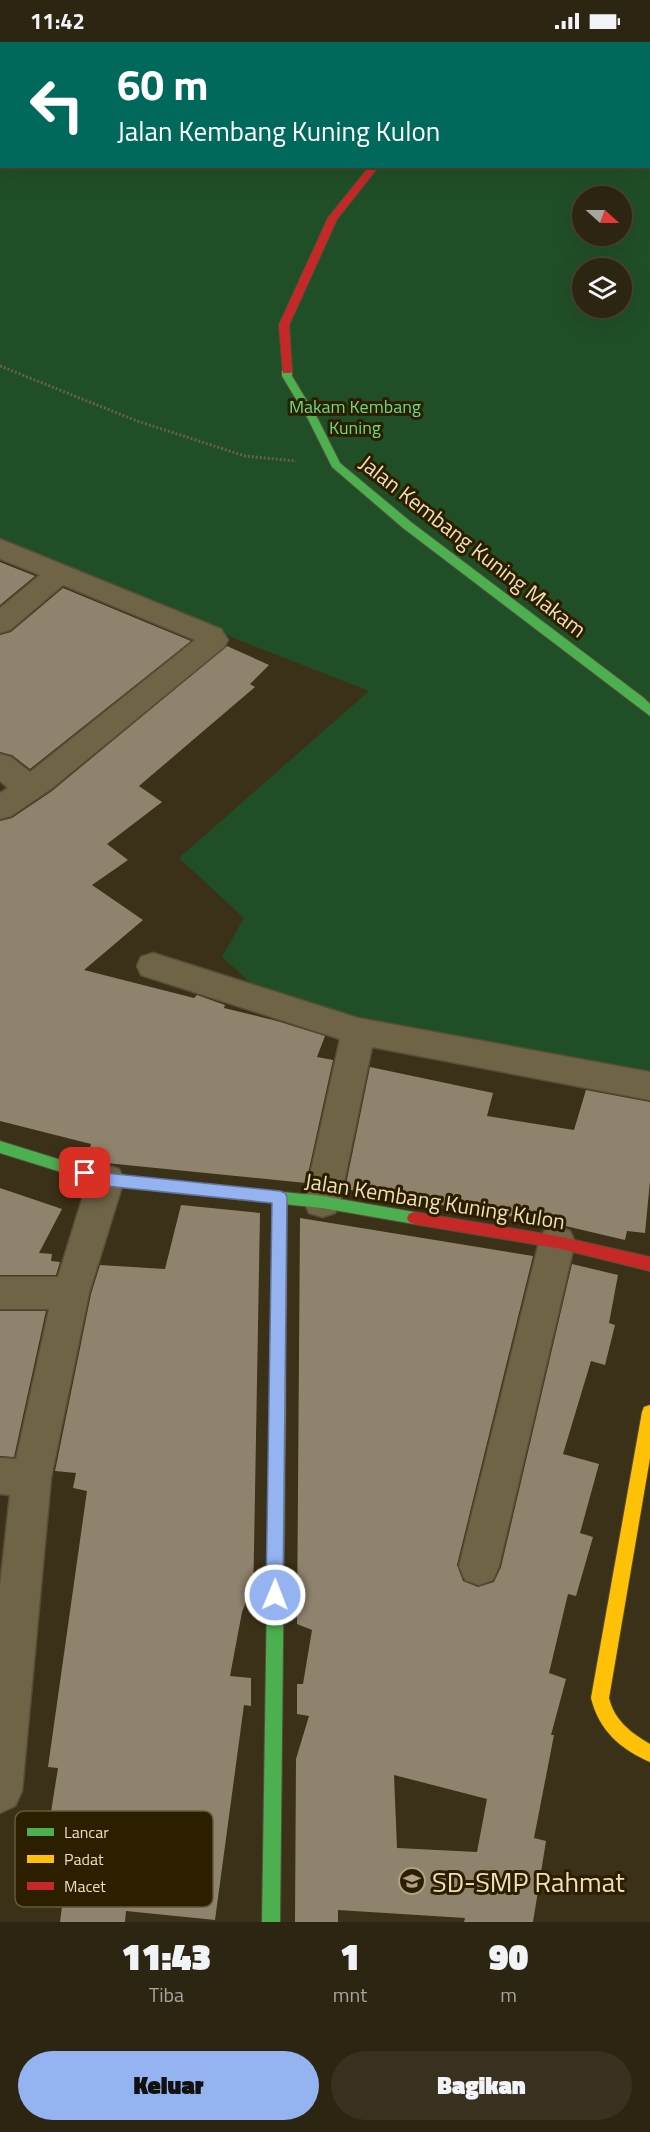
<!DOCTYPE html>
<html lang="id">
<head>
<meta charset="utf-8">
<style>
	body { margin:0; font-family:"Titillium Web",sans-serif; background:#383120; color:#f1f3f6; height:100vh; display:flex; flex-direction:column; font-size:22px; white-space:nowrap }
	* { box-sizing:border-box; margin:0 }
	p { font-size:20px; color:#a6a59f }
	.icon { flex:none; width:33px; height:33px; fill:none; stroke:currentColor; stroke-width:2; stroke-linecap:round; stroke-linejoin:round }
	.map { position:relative; height:1880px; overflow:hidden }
	.sheet { display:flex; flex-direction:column; background:#2c2512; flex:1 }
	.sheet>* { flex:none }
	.banner { position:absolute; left:0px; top:0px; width:651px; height:126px; box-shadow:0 6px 24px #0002,0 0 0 2px #484232; background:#00695c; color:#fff; overflow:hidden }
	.needle { width:39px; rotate:111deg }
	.fabs { position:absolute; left:572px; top:144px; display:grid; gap:12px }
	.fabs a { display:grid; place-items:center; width:60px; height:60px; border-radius:50%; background:#2c2512; box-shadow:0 6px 24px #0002,0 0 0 2px #484232; font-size:30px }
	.pin { position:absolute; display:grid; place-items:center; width:51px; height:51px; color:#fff; margin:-26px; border-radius:12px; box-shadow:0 3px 9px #0006 }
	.me { position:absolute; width:66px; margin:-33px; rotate:1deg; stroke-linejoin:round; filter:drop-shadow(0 0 4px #0008) }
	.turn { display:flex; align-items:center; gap:21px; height:126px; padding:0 18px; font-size:27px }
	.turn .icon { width:78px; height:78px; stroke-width:2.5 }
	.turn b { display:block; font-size:42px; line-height:51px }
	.eta { display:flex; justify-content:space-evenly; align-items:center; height:102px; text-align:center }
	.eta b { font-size:36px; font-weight:800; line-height:42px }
	.button { display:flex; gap:12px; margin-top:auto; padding:12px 18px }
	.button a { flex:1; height:69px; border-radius:36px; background:#95b2f1; color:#111; font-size:24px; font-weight:800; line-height:69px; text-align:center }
	.button a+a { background:#383120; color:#f1f3f6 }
	.status { display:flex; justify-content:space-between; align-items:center; height:42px; padding:0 30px; background:#2c2512; direction:ltr }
	.status svg { height:16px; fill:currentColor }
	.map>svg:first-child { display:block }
	.green { fill:#204f27; fill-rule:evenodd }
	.building { fill:#90836e; fill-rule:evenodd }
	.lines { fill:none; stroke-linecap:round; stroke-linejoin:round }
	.lane-casing { stroke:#564e39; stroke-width:4 }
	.street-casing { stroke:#564e39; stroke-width:3 }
	.fast-casing { stroke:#564e39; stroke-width:2 }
	.slow-casing { stroke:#564e39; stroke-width:2 }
	.jam-casing { stroke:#564e39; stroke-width:2 }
	.path { stroke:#686048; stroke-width:3; stroke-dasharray:2 2; stroke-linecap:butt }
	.lane { fill:#6f6446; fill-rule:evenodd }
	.street { fill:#6f6446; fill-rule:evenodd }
	.fast { fill:#4caf50; fill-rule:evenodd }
	.slow { fill:#ffc107; fill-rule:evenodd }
	.jam { fill:#c62828; fill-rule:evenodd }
	.route { fill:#95b2f1; stroke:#61749d; stroke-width:1.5 }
	.labels { text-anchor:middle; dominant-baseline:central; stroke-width:6; stroke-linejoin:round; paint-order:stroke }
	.far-park-label { font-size:18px; fill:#6bda81; stroke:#2c1f00 }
	.street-label { font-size:22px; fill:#efdfb8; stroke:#2c1f00 }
	.near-poi-label { font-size:27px; fill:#efdfb8; stroke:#2c1f00; text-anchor:start }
	.key { fill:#2c1f00; stroke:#665937; stroke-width:1.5 }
	.key-label { font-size:16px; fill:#efdfb8 }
</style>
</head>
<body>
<div class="status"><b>11:42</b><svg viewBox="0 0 49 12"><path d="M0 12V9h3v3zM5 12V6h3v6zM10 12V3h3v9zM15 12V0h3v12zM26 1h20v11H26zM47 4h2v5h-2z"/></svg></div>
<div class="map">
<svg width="650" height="1880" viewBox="0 0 650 1880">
	<rect width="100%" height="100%" fill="#3a3118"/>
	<path class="green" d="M 0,0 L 650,0 L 650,1050 L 265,954 L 222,915 L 244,876 L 179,816 L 369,649 L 91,540 L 0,498 ZM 2,2 L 650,2 L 650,124 L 2,124 ZM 582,154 L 621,154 L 621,194 L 582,194 ZM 582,226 L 621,226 L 621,266 L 582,266 Z"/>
	<g class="building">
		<polygon points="0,520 35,534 0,563"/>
		<polygon points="63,546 191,599 30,727 12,713 0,710 0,593 11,590"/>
		<polygon points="227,604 269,623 250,642 255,645 139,744 162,760 107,802 128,818 92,843 143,878 84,928 194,956 197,953 225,963 224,966 277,979 325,994 317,1015 333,1018 306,1141 106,1121 87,1115 91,1102 0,1079 0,779 12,776 52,749"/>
		<polygon points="370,1025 493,1051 487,1074 574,1088 586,1048 650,1060 650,1139 645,1191 627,1189 625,1198 557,1182 345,1147"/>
		<polygon points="0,1146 62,1167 39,1211 52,1212 51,1219 60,1220 56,1233 0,1233"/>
		<polygon points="181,1163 260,1171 253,1563 246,1560 242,1570 230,1634 251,1636 251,1664 244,1663 215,1878 126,1869 125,1880 60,1880 65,1842 40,1839 58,1726 48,1725 87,1449 73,1446 76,1431 55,1429 91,1252 100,1223 165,1227"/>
		<path d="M 300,1176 L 533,1214 L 457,1523 L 463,1539 L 478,1545 L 494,1540 L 501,1525 L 572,1222 L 618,1233 L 609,1281 L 615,1283 L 605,1323 L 591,1319 L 563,1412 L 599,1422 L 580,1491 L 593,1495 L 576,1554 L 568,1552 L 549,1631 L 566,1637 L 551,1693 L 554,1693 L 534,1796 L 546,1799 L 533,1880 L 464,1880 L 465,1876 L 338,1868 L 338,1880 L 295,1880 L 296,1717 L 309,1674 L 297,1672 L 297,1642 L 303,1642 L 312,1588 L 297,1582 ZM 394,1733 L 487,1757 L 477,1810 L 397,1806 Z"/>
		<polygon points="0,1269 46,1269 14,1415 0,1414"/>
	</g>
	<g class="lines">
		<defs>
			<polygon id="lane" points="273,0 290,0 291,2 274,2"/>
			<g id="street">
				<polygon points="0,497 221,587 228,598 224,605 51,747 11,774 0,777 0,751 8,746 0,739 0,712 11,715 30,730 195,598 63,543 10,588 0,591 0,566 40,533 0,517"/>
				<polygon points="153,911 358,976 650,1030 650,1058 372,1005 340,1160 335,1171 322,1175 309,1171 304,1160 340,997 141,933 137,924 141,915"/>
				<polygon points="106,1123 119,1127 124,1138 89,1251 51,1436 22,1749 15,1764 0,1771 0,1544 10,1453 0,1452 0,1416 16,1417 49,1267 0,1267 0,1235 58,1235 88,1138 93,1127"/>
				<polygon points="557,1184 570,1189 575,1200 499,1524 493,1538 479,1543 465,1538 459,1524 539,1200 544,1189"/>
			</g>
			<g id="fast">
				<polygon points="499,0 507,0 498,2"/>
				<polygon points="287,326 292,329 292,334 318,377 340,421 411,480 644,656 650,662 650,674 403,486 332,425 308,377 282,334 282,329"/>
				<polygon points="0,1099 106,1132 322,1154 414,1170 419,1172 421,1176 419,1180 414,1182 322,1166 106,1144 0,1111"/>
				<polygon points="277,1413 283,1415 285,1420 280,1880 262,1880 269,1420 271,1415"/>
			</g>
			<g id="slow">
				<polygon points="280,1149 285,1151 287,1155 285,1420 283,1425 277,1427 271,1425 269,1420 273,1155 275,1151"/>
				<path d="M 650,1363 L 650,1416 L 609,1656 C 614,1678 631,1691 650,1702 L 650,1720 C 620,1707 599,1688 591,1656 L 642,1370 L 644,1365 Z"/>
			</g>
			<g id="jam">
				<polygon points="370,124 379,124 337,177 289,283 292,329 291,331 283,331 279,283 328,176"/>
				<polygon points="414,1170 557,1194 650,1215 650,1229 557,1206 414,1182 409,1180 407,1176 409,1172"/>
			</g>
		</defs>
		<use href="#lane" class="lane-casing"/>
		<use href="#street" class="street-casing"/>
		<use href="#fast" class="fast-casing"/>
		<use href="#slow" class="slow-casing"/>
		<use href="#jam" class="jam-casing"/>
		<polyline class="path" points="0,324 137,379 245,414 296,419"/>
		<use href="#lane" class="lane"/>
		<use href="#street" class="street"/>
		<use href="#fast" class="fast"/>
		<use href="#slow" class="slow"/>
		<use href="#jam" class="jam"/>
	</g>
	<polygon class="route" points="85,1125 106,1131 280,1149 285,1151 287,1155 283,1553 281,1559 275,1561 269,1559 266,1553 272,1161 106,1144 80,1136 77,1131 80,1127"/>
	<defs>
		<symbol id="school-ring" viewBox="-11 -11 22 22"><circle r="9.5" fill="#2c1f00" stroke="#b0a280" stroke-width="1.5"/><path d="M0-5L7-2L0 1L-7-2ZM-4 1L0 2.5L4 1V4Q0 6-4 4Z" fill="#b0a280"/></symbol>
	</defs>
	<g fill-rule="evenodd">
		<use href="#school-ring" x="397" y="1824" width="30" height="30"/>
	</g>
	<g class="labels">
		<g class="far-park-label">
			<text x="355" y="364">Makam Kembang<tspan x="355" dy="21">Kuning</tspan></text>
		</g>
		<g class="street-label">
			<text transform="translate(473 504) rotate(38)">Jalan Kembang Kuning Makam</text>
			<text transform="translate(435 1159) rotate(9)">Jalan Kembang Kuning Kulon</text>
		</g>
		<g class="near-poi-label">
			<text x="432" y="1839">SD-SMP Rahmat</text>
		</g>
	</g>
	<rect x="15" y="1769" width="198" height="96" rx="9" class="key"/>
	<rect x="27" y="1786" width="27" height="8" fill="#4caf50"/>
	<rect x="27" y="1813" width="27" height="8" fill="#ffc107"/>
	<rect x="27" y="1840" width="27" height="8" fill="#c62828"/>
	<g class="key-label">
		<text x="64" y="1796">Lancar</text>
		<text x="64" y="1823">Padat</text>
		<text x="64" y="1850">Macet</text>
	</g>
</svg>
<div class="fabs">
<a><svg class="needle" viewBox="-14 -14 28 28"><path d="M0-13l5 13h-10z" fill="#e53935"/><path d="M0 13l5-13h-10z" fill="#a6a59f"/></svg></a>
<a><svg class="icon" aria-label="layers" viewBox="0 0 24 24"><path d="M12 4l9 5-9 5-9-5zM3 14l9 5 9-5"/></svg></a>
</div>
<div class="pin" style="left:85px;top:1131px;background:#d93025"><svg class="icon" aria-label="arrive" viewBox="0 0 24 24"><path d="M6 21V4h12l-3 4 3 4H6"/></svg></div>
<svg class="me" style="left:275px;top:1553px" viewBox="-20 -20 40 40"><circle r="17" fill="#95b2f1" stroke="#fff" stroke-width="3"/><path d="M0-11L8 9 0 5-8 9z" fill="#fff"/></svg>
<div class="banner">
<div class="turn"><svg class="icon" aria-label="left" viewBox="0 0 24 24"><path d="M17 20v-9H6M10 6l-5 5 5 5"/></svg><div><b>60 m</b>Jalan Kembang Kuning Kulon</div></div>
</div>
</div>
<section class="sheet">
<div class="eta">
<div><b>11:43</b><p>Tiba</p></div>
<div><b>1</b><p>mnt</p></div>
<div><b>90</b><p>m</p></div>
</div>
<div class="button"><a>Keluar</a><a>Bagikan</a></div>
</section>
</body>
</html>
